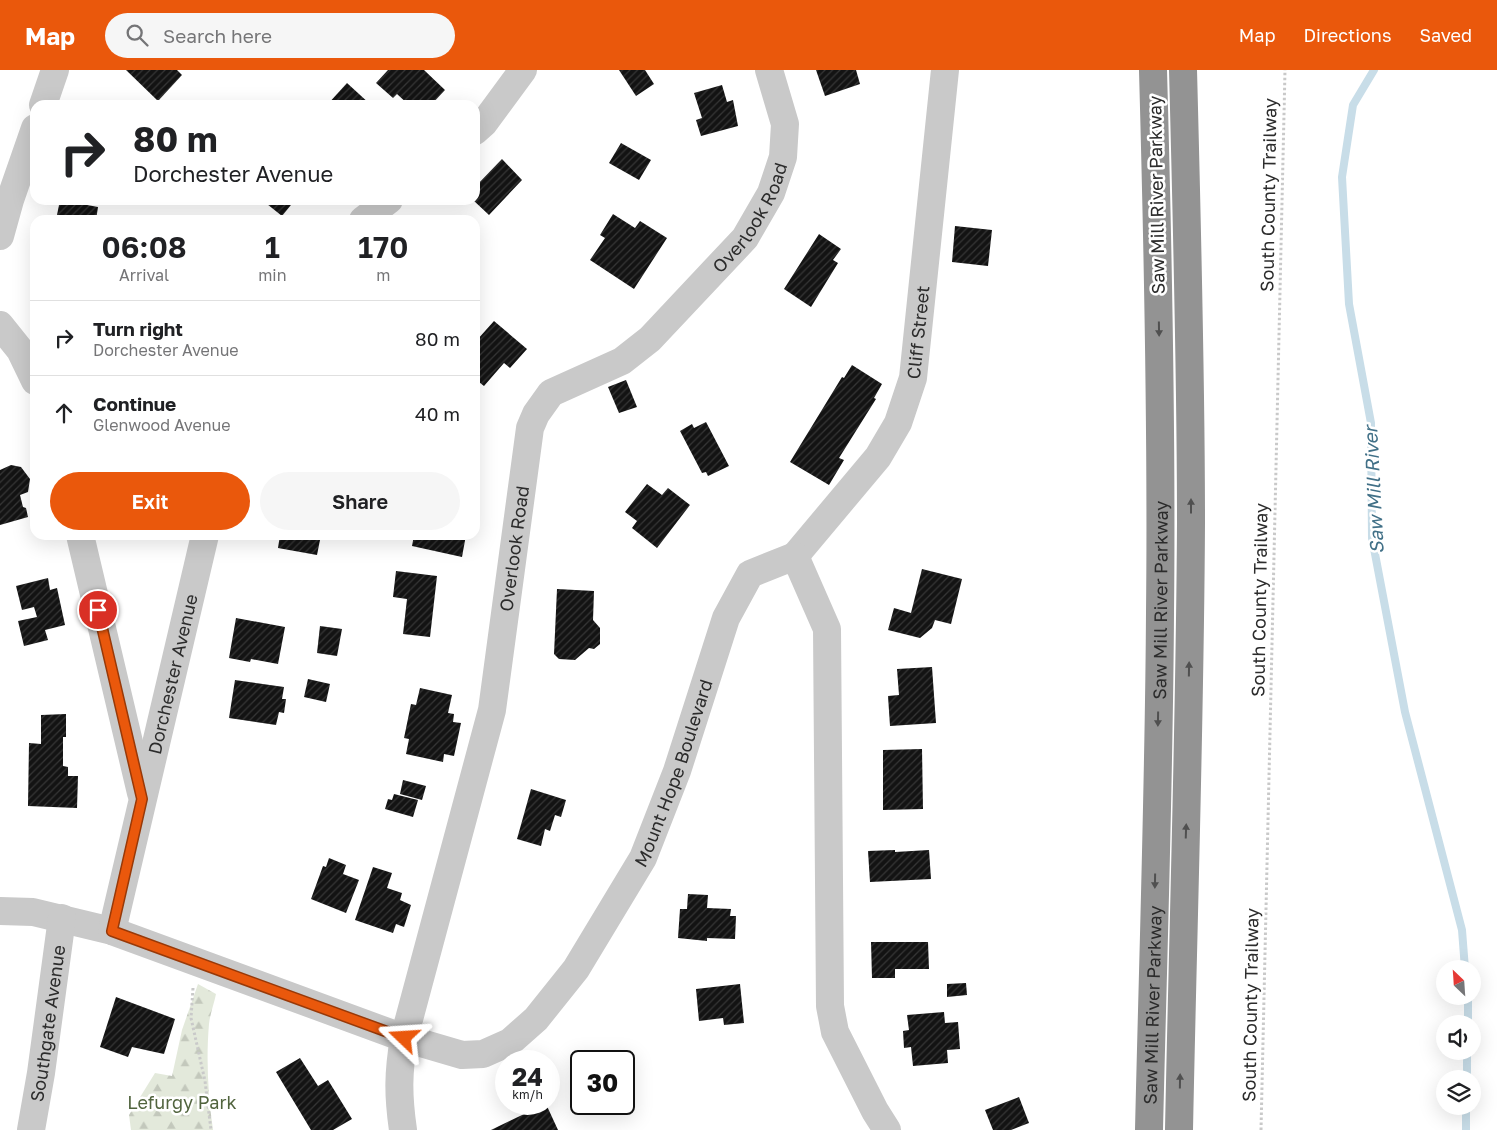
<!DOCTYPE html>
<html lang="en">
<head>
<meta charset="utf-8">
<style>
	body { margin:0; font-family:"Golos Text",sans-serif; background:#f6f6f6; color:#202124; height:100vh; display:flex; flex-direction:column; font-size:19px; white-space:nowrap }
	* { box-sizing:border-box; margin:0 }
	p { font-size:16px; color:#757577 }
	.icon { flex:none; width:28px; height:28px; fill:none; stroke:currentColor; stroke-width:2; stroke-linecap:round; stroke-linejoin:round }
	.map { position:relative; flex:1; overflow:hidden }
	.drawer { position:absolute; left:30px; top:145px; width:450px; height:325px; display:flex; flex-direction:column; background:#fff; border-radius:15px; box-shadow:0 5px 20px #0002 }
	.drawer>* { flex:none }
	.banner { position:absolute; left:30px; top:30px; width:450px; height:105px; border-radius:15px; box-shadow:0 5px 20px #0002; background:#fff; color:#202124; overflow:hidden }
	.needle { width:32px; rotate:335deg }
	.tools { position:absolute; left:1436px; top:890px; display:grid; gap:10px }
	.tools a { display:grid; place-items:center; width:45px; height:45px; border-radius:50%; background:#fff; box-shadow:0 5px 20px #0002; font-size:25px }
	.speed { position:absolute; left:495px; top:980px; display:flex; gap:10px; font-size:25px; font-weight:700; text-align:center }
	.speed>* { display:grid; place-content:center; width:65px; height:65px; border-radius:50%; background:#fff; box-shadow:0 5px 20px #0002; line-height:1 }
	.speed small { font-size:12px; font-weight:400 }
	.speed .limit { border:2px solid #111; border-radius:8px; background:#fff; color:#111 }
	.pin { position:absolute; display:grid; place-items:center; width:42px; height:42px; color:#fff; margin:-21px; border:2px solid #fff; border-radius:50%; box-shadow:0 1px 5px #0007 }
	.me { position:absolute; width:55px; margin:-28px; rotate:290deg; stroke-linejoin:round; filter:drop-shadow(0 0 4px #0008) }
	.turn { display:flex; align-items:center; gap:18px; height:105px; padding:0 20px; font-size:22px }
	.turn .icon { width:65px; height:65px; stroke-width:2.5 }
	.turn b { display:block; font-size:35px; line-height:42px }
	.eta { display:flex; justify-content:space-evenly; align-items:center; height:85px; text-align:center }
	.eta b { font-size:30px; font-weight:600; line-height:35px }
	.primary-button { display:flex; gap:10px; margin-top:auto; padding:10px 20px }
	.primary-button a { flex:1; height:58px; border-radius:30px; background:#ea580c; color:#fff; font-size:20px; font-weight:600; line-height:58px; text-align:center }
	.primary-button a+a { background:#f6f6f6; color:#202124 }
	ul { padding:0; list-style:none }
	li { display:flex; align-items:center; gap:15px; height:75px; padding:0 20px; border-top:1px solid #e0e0e0 }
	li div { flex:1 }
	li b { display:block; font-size:19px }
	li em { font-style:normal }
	header { display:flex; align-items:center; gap:30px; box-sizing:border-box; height:70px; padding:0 25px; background:#ea580c; color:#fff }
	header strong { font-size:24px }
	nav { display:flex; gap:28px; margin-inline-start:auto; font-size:18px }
	.search { width:350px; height:45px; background:#f6f6f6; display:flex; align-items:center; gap:12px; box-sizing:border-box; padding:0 18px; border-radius:28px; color:#757577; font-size:19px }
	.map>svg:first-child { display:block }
	.forest { fill:url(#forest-firs) }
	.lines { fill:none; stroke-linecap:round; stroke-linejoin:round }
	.stream { stroke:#c8dde8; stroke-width:8 }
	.building { fill:url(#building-hatch) }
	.path { stroke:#c9c9c9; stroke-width:3; stroke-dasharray:2.5 2.5; stroke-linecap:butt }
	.street { stroke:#c9c9c9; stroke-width:28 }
	.highway { stroke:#939393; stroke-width:28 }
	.oneway { fill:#505050 }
	.route-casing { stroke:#983908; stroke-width:12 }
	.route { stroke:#ea580c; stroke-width:9 }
	.labels { text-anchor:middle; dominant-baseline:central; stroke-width:5; stroke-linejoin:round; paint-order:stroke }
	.street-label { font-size:18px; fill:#2c2c2c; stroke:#fff }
	.park-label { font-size:18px; fill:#51643e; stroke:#fff }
	.water-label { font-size:19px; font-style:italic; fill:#417087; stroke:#fff }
</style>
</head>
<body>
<header>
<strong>Map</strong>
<div class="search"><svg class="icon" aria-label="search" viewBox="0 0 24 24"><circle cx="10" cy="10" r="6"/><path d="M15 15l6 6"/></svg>Search here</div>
<nav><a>Map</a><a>Directions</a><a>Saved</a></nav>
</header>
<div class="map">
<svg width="1497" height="1060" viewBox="0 0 1497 1060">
	<defs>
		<pattern id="forest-firs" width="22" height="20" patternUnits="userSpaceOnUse" patternTransform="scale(1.25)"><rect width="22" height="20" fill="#e3e9db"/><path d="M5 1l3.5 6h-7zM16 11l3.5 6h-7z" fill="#c3c8bc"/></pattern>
		<pattern id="building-hatch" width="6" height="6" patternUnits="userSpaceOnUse" patternTransform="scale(1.25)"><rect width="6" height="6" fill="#131313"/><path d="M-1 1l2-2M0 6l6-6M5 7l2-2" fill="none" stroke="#363636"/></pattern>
	</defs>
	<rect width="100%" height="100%" fill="#fff"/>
	<path class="forest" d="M 198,914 L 216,924 C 214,934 210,944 209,954 C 206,989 208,1026 213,1060 L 131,1060 L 129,1045 L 155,1003 L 172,1006 L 182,960 Z"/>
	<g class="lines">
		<g class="stream">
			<polyline points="1374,0 1353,35 1342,107 1349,234 1371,353 1372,468 1405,642 1462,860 1465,899"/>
			<polyline points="1468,926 1468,954"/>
			<polyline points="1467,1009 1467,981"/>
			<polyline points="1466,1036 1466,1060"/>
		</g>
	</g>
	<g class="building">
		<polygon points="126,0 177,0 182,5 158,31"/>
		<polygon points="388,0 424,0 445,20 431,35 409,35 397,24 393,28 376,13"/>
		<polygon points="619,0 645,0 654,14 636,26"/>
		<polygon points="816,0 856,0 860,14 825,26"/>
		<polygon points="347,13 371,35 327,35"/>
		<polygon points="722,15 727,32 733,30 738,56 701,66 696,50 702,48 694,23"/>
		<polygon points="621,73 651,90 639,110 609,93"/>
		<polygon points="502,89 522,110 489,145 473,130 475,130 475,117"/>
		<polygon points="60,130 98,137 96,150 56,150"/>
		<polygon points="262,130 295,130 282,146"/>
		<polygon points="613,144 635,158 640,151 667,168 634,219 590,190 605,168 600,165"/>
		<polygon points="955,156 992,160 988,196 952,192"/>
		<polygon points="819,164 841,179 833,190 838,193 811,237 784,219"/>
		<polygon points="494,251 527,279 510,298 504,293 484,316 475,309 475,268 477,270"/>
		<polygon points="852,295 882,314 874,328 876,329 839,388 844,390 829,415 790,392 842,307 844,308"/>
		<polygon points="626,310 637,337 619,343 608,317"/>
		<polygon points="706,352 729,396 708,406 706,402 702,403 680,361 692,354 694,358"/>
		<polygon points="11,395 21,397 30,409 28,422 20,425 23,437 26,438 28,447 0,455 0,400"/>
		<polygon points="647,414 662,425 668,418 690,435 657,478 632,458 637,451 625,442"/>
		<polygon points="280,465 321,465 317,485 278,478"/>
		<polygon points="414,465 466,465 462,487 412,476"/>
		<polygon points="922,499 962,509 951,554 935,550 932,558 920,568 888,560 894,538 911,543"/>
		<polygon points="396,501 437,506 430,567 403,564 407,529 393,527"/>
		<polygon points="48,508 50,520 57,518 65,555 45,560 48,570 24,576 18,551 37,547 34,537 22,540 16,516"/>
		<polygon points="557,519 594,521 593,550 600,558 600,574 594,579 589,578 575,590 559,589 554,584"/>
		<polygon points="236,548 285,557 278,594 251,589 250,592 229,588"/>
		<polygon points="320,556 342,559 337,586 317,583"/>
		<polygon points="932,597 936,653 890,656 888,626 899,625 897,599"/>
		<polygon points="308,609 330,614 326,632 304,627"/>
		<polygon points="235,610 284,617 282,629 286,629 284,643 279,642 276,655 229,648"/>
		<polygon points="420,618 452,625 448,643 454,644 453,652 461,653 454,686 444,684 443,692 406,684 409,669 404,668 411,634 416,635"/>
		<polygon points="66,644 66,667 63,667 63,696 68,697 68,706 78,706 77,738 28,736 29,673 41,674 41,645"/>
		<polygon points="922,679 923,739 883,740 883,680"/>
		<polygon points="403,710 426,716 422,730 400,724"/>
		<polygon points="531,719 566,730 561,747 555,745 550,761 545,759 541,776 517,769"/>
		<polygon points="394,724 418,730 413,747 385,739 388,729 392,730"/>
		<polygon points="895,780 895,782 929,780 931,809 870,812 868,781"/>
		<polygon points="329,788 346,795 343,804 359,810 346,843 311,829 323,796 326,797"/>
		<polygon points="373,797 392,803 387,818 402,823 400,830 411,835 404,857 396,854 393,863 355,850"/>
		<polygon points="688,824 708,825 707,838 731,839 730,846 736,846 735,869 707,868 707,871 678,868 680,839 687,839"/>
		<polygon points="871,872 928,872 929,899 895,899 895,908 872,908"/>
		<polygon points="966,913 967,925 947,927 947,914"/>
		<polygon points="740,914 744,953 724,955 723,948 699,951 696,919"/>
		<polygon points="116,927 175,949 164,984 132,977 128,987 100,977"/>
		<polygon points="944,942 945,953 958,952 960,979 947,980 948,993 913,996 911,977 904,978 903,961 909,960 907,945"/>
		<polygon points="300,988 318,1016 328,1010 352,1049 333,1060 311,1060 276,1002"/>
		<polygon points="1019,1027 1029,1053 1011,1060 993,1060 985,1040"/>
		<polygon points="546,1034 558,1060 491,1060 545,1034"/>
	</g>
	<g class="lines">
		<g class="path">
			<polyline points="193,918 191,948 205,1011 211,1060"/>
			<polyline points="1261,1060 1285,0"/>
		</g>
		<g class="street">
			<polyline points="43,35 55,0"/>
			<polyline points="475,61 484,53 523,0"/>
			<polyline points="363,150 389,130"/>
			<polyline points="0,166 10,130 35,58"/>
			<polyline points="0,255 20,280 35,311"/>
			<polyline points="80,465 141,723"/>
			<path id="s1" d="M 795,486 L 878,387 L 898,353 L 913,308 L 945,0"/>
			<path id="s2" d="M 0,841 L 33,842 L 112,861 L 404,968 L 462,985 L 483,984 L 510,972 L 536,949 L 576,899 L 643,788 L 677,701 L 726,548 L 750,504 L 795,486 L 827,559 L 830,936 L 835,962 L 875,1041 L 887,1060"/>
			<path id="s3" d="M 112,861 L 205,465"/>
			<path id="s4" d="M 31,1060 L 41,1003 L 62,848"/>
			<path id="s5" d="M 403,1060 C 398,1025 398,1003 404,968 L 492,640 L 530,358 L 536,344 L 551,323 L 622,291 L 650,269 L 745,168 L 771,123 L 783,87 L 785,54 L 769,0"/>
		</g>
		<g class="highway">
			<path id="s6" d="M 1149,1060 C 1153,888 1159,716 1160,543 C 1162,362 1158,181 1153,0"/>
			<path d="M 1179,1060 C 1183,858 1190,655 1191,453 C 1191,302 1187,151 1183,0"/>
		</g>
	</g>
	<defs><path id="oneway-solid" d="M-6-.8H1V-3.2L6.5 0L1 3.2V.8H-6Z" transform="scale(1.25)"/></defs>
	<g class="oneway">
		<use href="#oneway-solid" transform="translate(1159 259) rotate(89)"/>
		<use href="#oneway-solid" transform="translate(1191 436) rotate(-90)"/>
		<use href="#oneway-solid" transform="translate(1189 599) rotate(-89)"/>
		<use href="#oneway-solid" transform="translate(1158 649) rotate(91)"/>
		<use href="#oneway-solid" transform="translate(1186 761) rotate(-88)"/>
		<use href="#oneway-solid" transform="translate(1155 811) rotate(91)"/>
		<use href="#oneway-solid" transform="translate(1180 1011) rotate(-89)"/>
	</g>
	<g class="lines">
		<defs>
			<polyline id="route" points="98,540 142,729 112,861 404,968"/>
		</defs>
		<use href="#route" class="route-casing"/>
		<use href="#route" class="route"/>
	</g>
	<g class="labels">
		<g class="street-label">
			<text transform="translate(1156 125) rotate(-91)">Saw Mill River Parkway</text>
			<text transform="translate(1268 125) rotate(-89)">South County Trailway</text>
			<text stroke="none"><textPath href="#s5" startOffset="1030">Overlook Road</textPath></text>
			<text stroke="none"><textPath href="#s1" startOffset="262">Cliff Street</textPath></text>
			<text stroke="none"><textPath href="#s5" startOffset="595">Overlook Road</textPath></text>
			<text stroke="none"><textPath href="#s6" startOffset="530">Saw Mill River Parkway</textPath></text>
			<text transform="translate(1259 530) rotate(-89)">South County Trailway</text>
			<text stroke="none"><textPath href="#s3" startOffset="264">Dorchester Avenue</textPath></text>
			<text stroke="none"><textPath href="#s2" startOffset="855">Mount Hope Boulevard</textPath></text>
			<text stroke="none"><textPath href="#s6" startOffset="125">Saw Mill River Parkway</textPath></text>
			<text transform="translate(1250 935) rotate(-89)">South County Trailway</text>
			<text stroke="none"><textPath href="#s4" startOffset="108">Southgate Avenue</textPath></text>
		</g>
		<g class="park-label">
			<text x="182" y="1032">Lefurgy Park</text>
		</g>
		<g class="water-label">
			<text transform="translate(1373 420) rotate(-93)">Saw Mill River</text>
		</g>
	</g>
</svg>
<div class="tools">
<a><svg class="needle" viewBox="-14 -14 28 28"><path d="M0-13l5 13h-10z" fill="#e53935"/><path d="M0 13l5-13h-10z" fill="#757577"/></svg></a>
<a><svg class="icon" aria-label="sound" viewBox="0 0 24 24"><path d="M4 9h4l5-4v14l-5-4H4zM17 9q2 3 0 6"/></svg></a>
<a><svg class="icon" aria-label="layers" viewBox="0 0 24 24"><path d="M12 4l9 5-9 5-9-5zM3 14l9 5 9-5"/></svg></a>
</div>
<div class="speed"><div>24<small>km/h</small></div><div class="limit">30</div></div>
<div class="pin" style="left:98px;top:540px;background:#d93025"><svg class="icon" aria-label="arrive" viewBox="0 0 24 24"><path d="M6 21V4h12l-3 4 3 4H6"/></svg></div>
<svg class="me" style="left:404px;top:968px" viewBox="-20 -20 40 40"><path d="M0-17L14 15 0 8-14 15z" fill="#ea580c" stroke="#fff" stroke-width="4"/></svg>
<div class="banner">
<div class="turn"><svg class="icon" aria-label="right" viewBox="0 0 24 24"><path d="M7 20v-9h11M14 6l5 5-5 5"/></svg><div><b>80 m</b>Dorchester Avenue</div></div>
</div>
<section class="drawer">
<div class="eta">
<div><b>06:08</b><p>Arrival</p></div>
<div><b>1</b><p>min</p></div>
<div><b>170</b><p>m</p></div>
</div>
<ul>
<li><svg class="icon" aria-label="right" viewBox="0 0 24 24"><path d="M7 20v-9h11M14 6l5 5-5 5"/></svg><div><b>Turn right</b><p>Dorchester Avenue</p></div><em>80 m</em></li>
<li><svg class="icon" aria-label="ahead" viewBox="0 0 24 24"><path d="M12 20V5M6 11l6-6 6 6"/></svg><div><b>Continue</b><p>Glenwood Avenue</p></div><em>40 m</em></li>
</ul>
<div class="primary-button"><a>Exit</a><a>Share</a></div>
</section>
</div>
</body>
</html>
